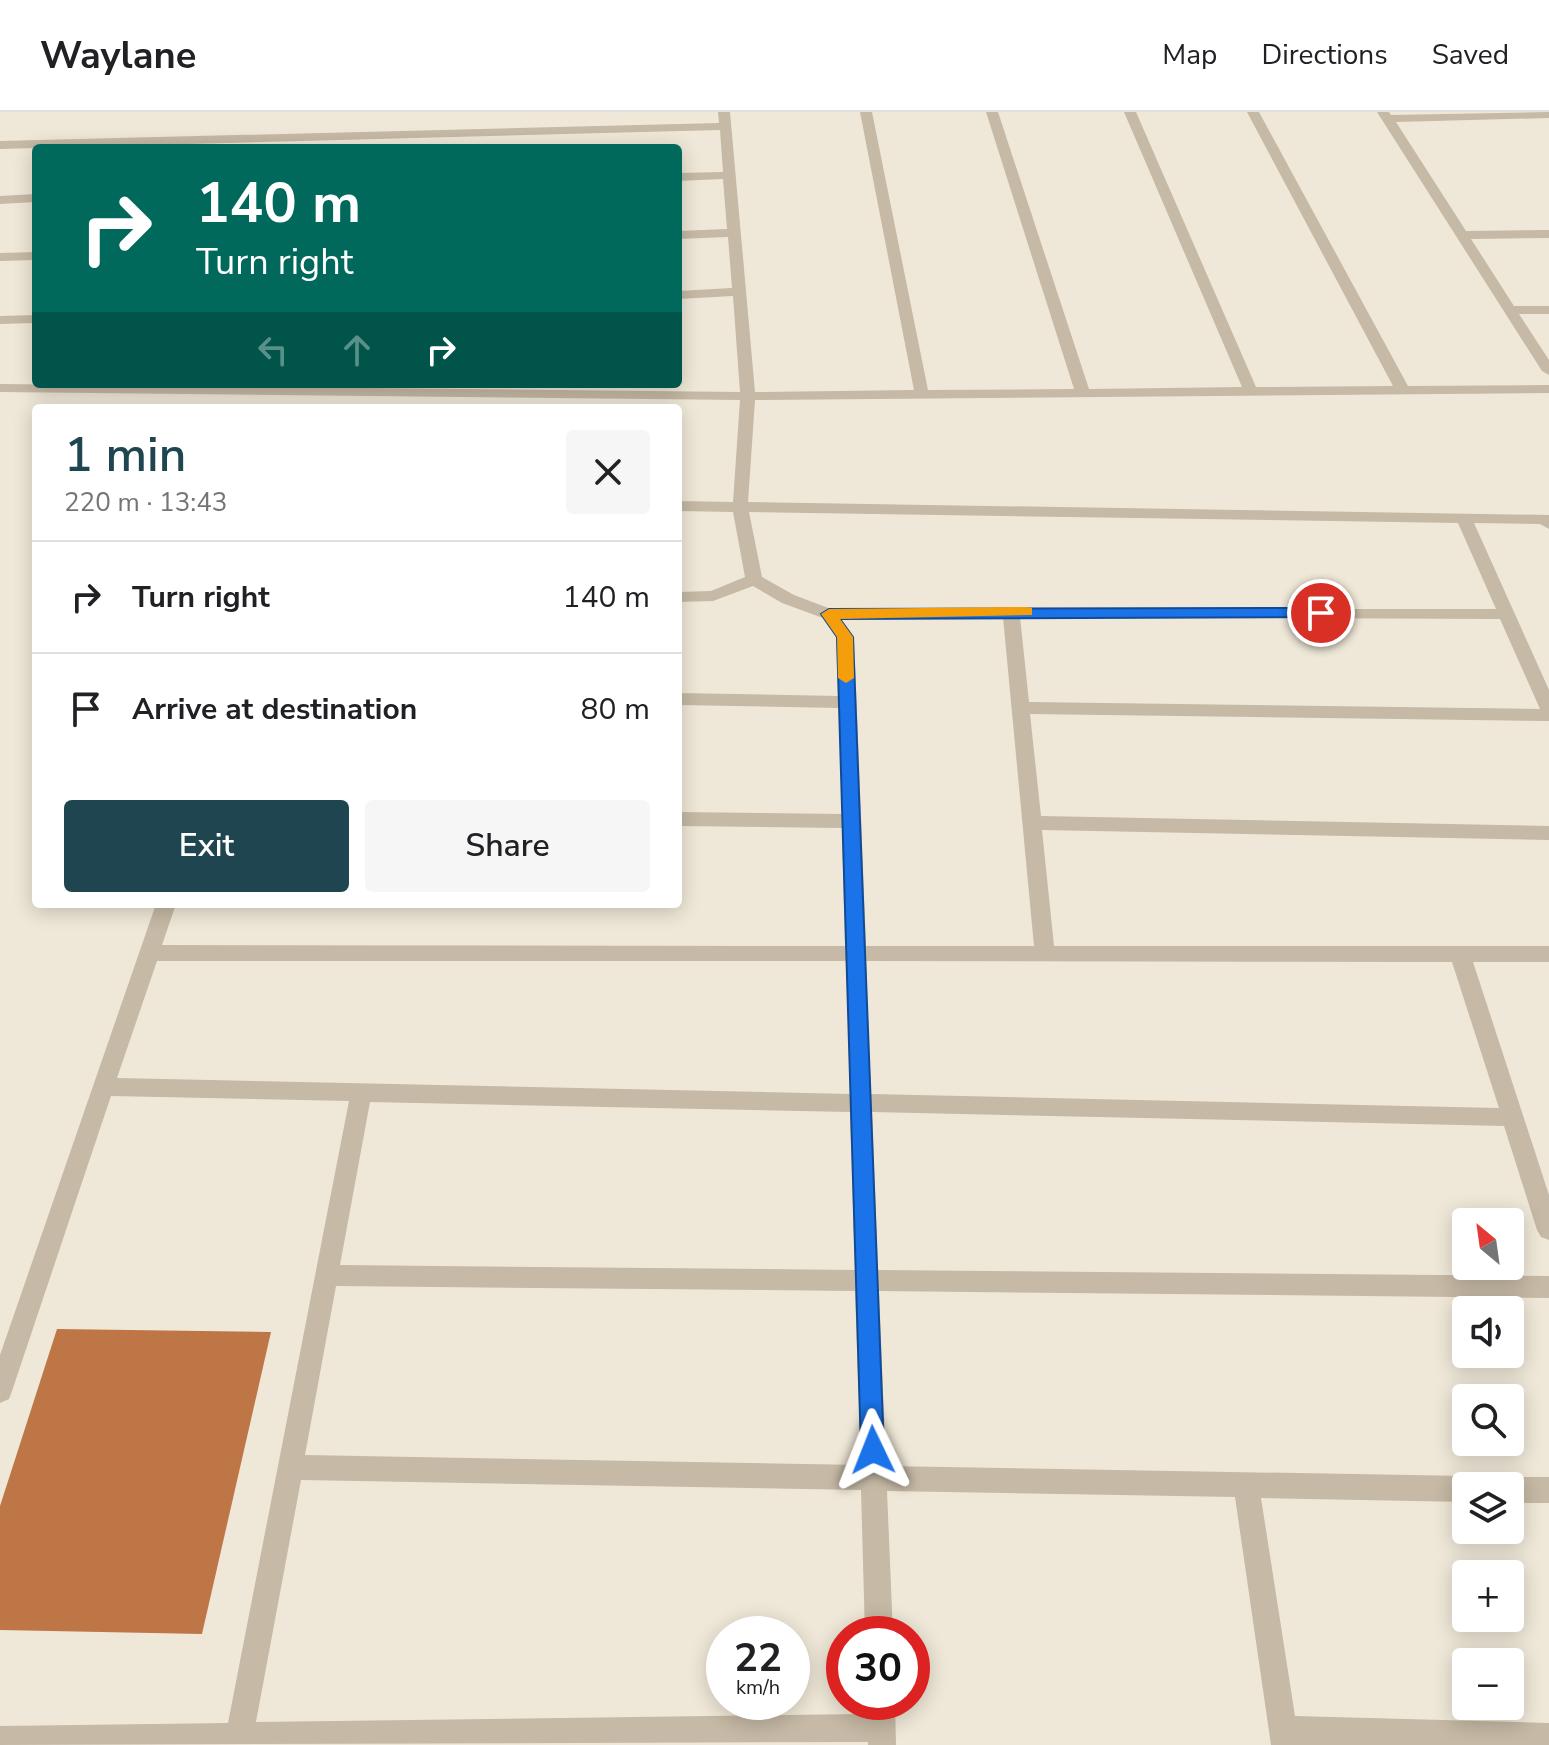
<!DOCTYPE html>
<html lang="en">
<head>
<meta charset="utf-8">
<style>
	body { margin:0; font-family:"Nunito Sans",sans-serif; background:#f6f6f6; color:#202124; height:100vh; display:flex; flex-direction:column; font-size:30px; white-space:nowrap }
	* { box-sizing:border-box; margin:0 }
	p { font-size:26px; color:#757577 }
	.icon { flex:none; width:44px; height:44px; fill:none; stroke:currentColor; stroke-width:2; stroke-linecap:round; stroke-linejoin:round }
	.map { position:relative; flex:1; overflow:hidden }
	.details { position:absolute; left:32px; top:292px; width:650px; height:504px; display:flex; flex-direction:column; background:#fff; border-radius:8px; box-shadow:0 4px 20px #0003 }
	.details>* { flex:none }
	.guide { position:absolute; left:32px; top:32px; width:650px; height:244px; border-radius:8px; box-shadow:0 4px 20px #0003; background:#00695c; color:#fff; overflow:hidden }
	.needle { width:52px; rotate:331deg }
	.tools { position:absolute; left:1452px; top:1096px; display:grid; gap:16px }
	.tools a { display:grid; place-items:center; width:72px; height:72px; border-radius:8px; background:#fff; box-shadow:0 4px 20px #0003; font-size:40px }
	.speed { position:absolute; left:706px; top:1504px; display:flex; gap:16px; font-size:40px; font-weight:700; text-align:center }
	.speed>* { display:grid; place-content:center; width:104px; height:104px; border-radius:50%; background:#fff; box-shadow:0 4px 20px #0003; line-height:1 }
	.speed small { font-size:20px; font-weight:400 }
	.speed .limit { border:12px solid #d22; background:#fff; color:#111 }
	.pin { position:absolute; display:grid; place-items:center; width:68px; height:68px; color:#fff; margin:-34px; border:4px solid #fff; border-radius:50%; box-shadow:0 2px 8px #0007 }
	.me { position:absolute; width:88px; margin:-44px; rotate:358deg; stroke-linejoin:round; filter:drop-shadow(0 0 6px #0008) }
	.turn { display:flex; align-items:center; gap:28px; height:168px; padding:0 32px; font-size:36px }
	.turn .icon { width:104px; height:104px; stroke-width:2.5 }
	.turn b { display:block; font-size:56px; line-height:68px }
	.lanes { display:flex; align-items:center; height:76px; padding:0 32px; background:#0003; justify-content:center; gap:40px; direction:ltr }
	.lanes .off { opacity:.35 }
	.round { display:grid; place-items:center; flex:none; width:84px; height:84px; border-radius:8px; background:#f6f6f6 }
	.summary { display:flex; align-items:center; justify-content:space-between; height:136px; padding:0 32px }
	h1 { font-size:48px; font-weight:600; line-height:60px; color:#1e4550 }
	.button { display:flex; gap:16px; margin-top:auto; padding:16px 32px }
	.button a { flex:1; height:92px; border-radius:8px; background:#1e4550; color:#fff; font-size:32px; font-weight:600; line-height:92px; text-align:center }
	.button a+a { background:#f6f6f6; color:#202124 }
	ul { padding:0; list-style:none }
	li { display:flex; align-items:center; gap:24px; height:112px; padding:0 32px; border-top:2px solid #e0e0e0 }
	li div { flex:1 }
	li b { display:block; font-size:30px }
	li em { font-style:normal }
	header { display:flex; align-items:center; gap:48px; box-sizing:border-box; height:112px; padding:0 40px; background:#fff; border-bottom:2px solid #e0e0e0 }
	header strong { font-size:38px }
	nav { display:flex; gap:44px; margin-inline-start:auto; font-size:28px }
	.map>svg:first-child { display:block }
	.building { fill:#be7646 }
	.lines { fill:none; stroke-linecap:round; stroke-linejoin:round }
	.minor { fill:#c6b9a5; fill-rule:evenodd }
	.route { fill:#1a73e8; stroke:#114b97; stroke-width:2 }
	.slow { fill:#f59e0b }
</style>
</head>
<body>
<header>
<strong>Waylane</strong>
<nav><a>Map</a><a>Directions</a><a>Saved</a></nav>
</header>
<div class="map">
<svg width="1549" height="1633" viewBox="0 0 1549 1633">
	<rect width="100%" height="100%" fill="#efe8d8"/>
	<polygon class="building" points="57,1217 271,1220 202,1522 0,1518 0,1394"/>
	<g class="lines">
		<g class="minor">
			<path d="M 718,0 L 730,0 L 755,280 L 914,278 L 860,0 L 872,0 L 928,278 L 1074,277 L 986,0 L 998,0 L 1089,277 L 1242,275 L 1124,0 L 1136,0 L 1256,275 L 1393,274 L 1247,0 L 1259,0 L 1408,274 L 1549,273 L 1549,281 L 755,288 L 748,390 L 1549,403 L 1549,417 L 1540,412 L 1474,411 L 1549,578 L 1549,609 L 1030,602 L 1041,704 L 1549,714 L 1549,728 L 1042,718 L 1054,834 L 1549,834 L 1549,850 L 1473,850 L 1549,1083 L 1549,1128 L 1541,1125 L 1537,1118 L 1504,1014 L 872,1000 L 878,1158 L 1549,1164 L 1549,1186 L 879,1179 L 886,1354 L 1466,1364 L 1475,1368 L 1478,1374 L 1466,1374 L 1466,1390 L 1261,1386 L 1295,1604 L 1549,1611 L 1549,1633 L 1271,1633 L 1235,1385 L 887,1379 L 893,1522 L 865,1522 L 861,1378 L 301,1368 L 256,1610 L 867,1602 L 867,1590 L 895,1590 L 896,1633 L 868,1633 L 868,1630 L 0,1633 L 0,1614 L 228,1611 L 349,989 L 111,984 L 12,1279 L 9,1287 L 0,1291 L 0,1243 L 156,792 L 176,792 L 162,833 L 845,834 L 842,716 L 678,714 L 678,700 L 842,702 L 839,596 L 678,593 L 678,581 L 838,584 L 836,525 L 823,506 L 782,491 L 753,474 L 713,489 L 678,490 L 678,480 L 711,479 L 745,465 L 733,400 L 678,399 L 678,389 L 733,390 L 740,288 L 0,280 L 0,272 L 740,280 L 733,184 L 678,187 L 678,179 L 732,176 L 728,125 L 678,127 L 678,119 L 727,117 L 723,67 L 678,69 L 678,61 L 723,60 L 720,18 L 0,37 L 0,29 L 719,11 ZM 749,400 L 1458,411 L 1496,497 L 831,497 L 794,483 L 762,465 ZM 1003,505 L 1034,834 L 866,834 L 854,525 L 841,507 ZM 1020,505 L 1500,507 L 1540,597 L 1029,590 ZM 157,849 L 846,849 L 850,982 L 117,966 ZM 866,849 L 1452,850 L 1499,996 L 871,982 ZM 370,990 L 850,1000 L 855,1158 L 340,1153 ZM 336,1174 L 855,1179 L 861,1353 L 305,1343 Z"/>
			<polygon points="1377,0 1389,0 1391,3 1549,0 1549,6 1396,10 1466,119 1549,118 1549,126 1471,127 1514,194 1549,194 1549,202 1519,202 1549,248 1549,263 1542,259"/>
			<polygon points="36,82 36,90 0,92 0,84"/>
			<polygon points="36,140 36,148 0,149 0,141"/>
			<polygon points="36,203 36,211 0,212 0,204"/>
			<polygon points="1510,1365 1549,1365 1549,1391 1510,1391 1510,1374 1499,1374 1501,1369"/>
		</g>
	</g>
	<polygon class="route" points="1321,496 1327,498 1327,505 840,507 853,525 884,1338 881,1346 873,1349 864,1346 861,1338 837,525 821,502 829,497"/>
	<polygon class="slow" points="1026,495 1032,496 1032,503 840,507 853,525 854,566 846,571 838,566 837,525 821,502 829,497"/>
</svg>
<div class="tools">
<a><svg class="needle" viewBox="-14 -14 28 28"><path d="M0-13l5 13h-10z" fill="#e53935"/><path d="M0 13l5-13h-10z" fill="#757577"/></svg></a>
<a><svg class="icon" aria-label="sound" viewBox="0 0 24 24"><path d="M4 9h4l5-4v14l-5-4H4zM17 9q2 3 0 6"/></svg></a>
<a><svg class="icon" aria-label="search" viewBox="0 0 24 24"><circle cx="10" cy="10" r="6"/><path d="M15 15l6 6"/></svg></a>
<a><svg class="icon" aria-label="layers" viewBox="0 0 24 24"><path d="M12 4l9 5-9 5-9-5zM3 14l9 5 9-5"/></svg></a>
<a>+</a>
<a>−</a>
</div>
<div class="speed"><div>22<small>km/h</small></div><div class="limit">30</div></div>
<div class="pin" style="left:1321px;top:501px;background:#d93025"><svg class="icon" aria-label="arrive" viewBox="0 0 24 24"><path d="M6 21V4h12l-3 4 3 4H6"/></svg></div>
<svg class="me" style="left:873px;top:1338px" viewBox="-20 -20 40 40"><path d="M0-17L14 15 0 8-14 15z" fill="#1a73e8" stroke="#fff" stroke-width="4"/></svg>
<div class="guide">
<div class="turn"><svg class="icon" aria-label="right" viewBox="0 0 24 24"><path d="M7 20v-9h11M14 6l5 5-5 5"/></svg><div><b>140 m</b>Turn right</div></div>
<div class="lanes"><svg class="icon off" aria-label="left" viewBox="0 0 24 24"><path d="M17 20v-9H6M10 6l-5 5 5 5"/></svg><svg class="icon off" aria-label="ahead" viewBox="0 0 24 24"><path d="M12 20V5M6 11l6-6 6 6"/></svg><svg class="icon" aria-label="right" viewBox="0 0 24 24"><path d="M7 20v-9h11M14 6l5 5-5 5"/></svg></div>
</div>
<section class="details">
<div class="summary"><div><h1>1 min</h1><p>220 m · 13:43</p></div><a class="round"><svg class="icon" aria-label="close" viewBox="0 0 24 24"><path d="M6 6l12 12M18 6L6 18"/></svg></a></div>
<ul>
<li><svg class="icon" aria-label="right" viewBox="0 0 24 24"><path d="M7 20v-9h11M14 6l5 5-5 5"/></svg><div><b>Turn right</b></div><em>140 m</em></li>
<li><svg class="icon" aria-label="arrive" viewBox="0 0 24 24"><path d="M6 21V4h12l-3 4 3 4H6"/></svg><div><b>Arrive at destination</b></div><em>80 m</em></li>
</ul>
<div class="button"><a>Exit</a><a>Share</a></div>
</section>
</div>
</body>
</html>
